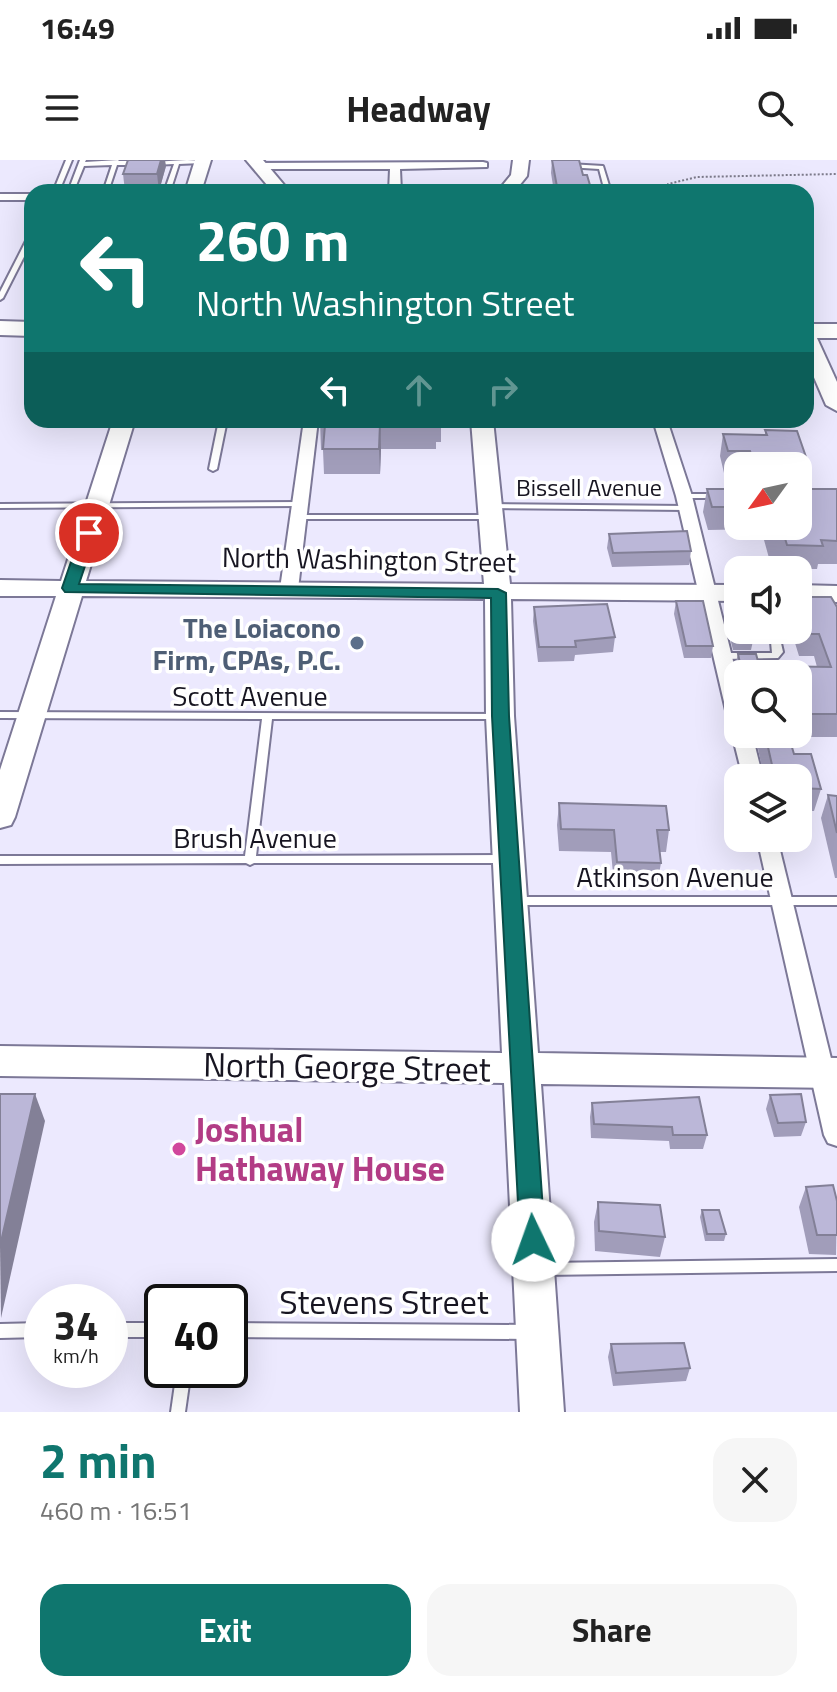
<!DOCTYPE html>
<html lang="en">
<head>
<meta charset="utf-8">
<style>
	body { margin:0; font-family:"Titillium Web",sans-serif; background:#f6f6f6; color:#222; height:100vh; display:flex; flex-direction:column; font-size:30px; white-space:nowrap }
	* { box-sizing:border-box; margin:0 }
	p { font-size:26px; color:#767676 }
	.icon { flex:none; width:44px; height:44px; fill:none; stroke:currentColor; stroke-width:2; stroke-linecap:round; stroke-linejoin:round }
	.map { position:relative; height:1252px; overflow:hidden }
	.panel { display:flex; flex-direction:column; background:#fff; flex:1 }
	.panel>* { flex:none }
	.guide { position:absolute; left:24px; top:24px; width:790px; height:244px; border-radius:24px; box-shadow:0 8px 32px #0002; background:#0f766e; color:#fff; overflow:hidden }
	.needle { width:52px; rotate:237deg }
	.buttons { position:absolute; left:724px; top:292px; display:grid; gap:16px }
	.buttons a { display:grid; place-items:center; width:88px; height:88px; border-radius:16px; background:#fff; box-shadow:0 8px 32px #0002; font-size:40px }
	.speed { position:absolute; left:24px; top:1124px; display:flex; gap:16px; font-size:40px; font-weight:700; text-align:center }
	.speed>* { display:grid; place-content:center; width:104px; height:104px; border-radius:50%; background:#fff; box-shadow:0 8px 32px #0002; line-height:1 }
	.speed small { font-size:20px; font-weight:400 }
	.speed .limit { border:4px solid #111; border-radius:12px; background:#fff; color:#111 }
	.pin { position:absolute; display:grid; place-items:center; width:68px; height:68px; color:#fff; margin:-34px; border:4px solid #fff; border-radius:50%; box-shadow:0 2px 8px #0007 }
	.me { position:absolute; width:88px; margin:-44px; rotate:357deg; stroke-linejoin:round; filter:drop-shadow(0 0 6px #0008) }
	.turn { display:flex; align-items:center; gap:28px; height:168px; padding:0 40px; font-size:36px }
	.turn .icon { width:104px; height:104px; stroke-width:2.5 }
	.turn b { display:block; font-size:56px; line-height:68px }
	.lanes { display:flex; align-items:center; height:76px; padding:0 40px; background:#0003; justify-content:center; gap:40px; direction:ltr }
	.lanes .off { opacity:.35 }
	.round { display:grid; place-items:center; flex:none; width:84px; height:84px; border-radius:24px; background:#f6f6f6 }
	.head { display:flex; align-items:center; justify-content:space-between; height:136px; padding:0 40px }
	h1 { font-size:48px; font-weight:700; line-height:60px; color:#0f766e }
	.primary-button { display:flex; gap:16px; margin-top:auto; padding:16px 40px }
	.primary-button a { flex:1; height:92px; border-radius:24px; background:#0f766e; color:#fff; font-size:32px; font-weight:700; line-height:92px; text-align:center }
	.primary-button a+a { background:#f6f6f6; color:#222 }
	.status { display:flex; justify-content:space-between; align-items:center; height:56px; padding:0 40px; background:#fff; direction:ltr }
	.status svg { height:22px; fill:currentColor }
	header { display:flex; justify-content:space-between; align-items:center; height:104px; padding:0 40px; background:#fff; font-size:36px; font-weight:700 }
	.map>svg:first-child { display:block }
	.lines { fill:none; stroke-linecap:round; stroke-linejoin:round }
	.lane-casing { stroke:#7c7897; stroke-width:4 }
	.street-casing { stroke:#7c7897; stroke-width:4 }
	.secondary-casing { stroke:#7c7897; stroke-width:4 }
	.primary-casing { stroke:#7c7897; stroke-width:4 }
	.path { stroke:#7d7b8b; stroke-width:2; stroke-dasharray:2 2; stroke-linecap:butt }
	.lane { fill:#fff; fill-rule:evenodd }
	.street { fill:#fff; fill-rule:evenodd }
	.secondary { fill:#fff; fill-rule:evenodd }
	.primary { fill:#fff; fill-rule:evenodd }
	.wall { fill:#a19dba }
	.shaded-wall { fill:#838097 }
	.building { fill:#bbb7d8; stroke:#838097; stroke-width:2 }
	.route { fill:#0f766e; stroke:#0a4d48; stroke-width:2 }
	.service-dot { fill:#5c6f8a; stroke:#fff; stroke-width:3 }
	.hotel-dot { fill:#d1479c; stroke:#fff; stroke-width:3 }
	.labels { text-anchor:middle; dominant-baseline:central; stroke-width:7; stroke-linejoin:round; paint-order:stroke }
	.far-street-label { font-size:24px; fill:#171521; stroke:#fff }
	.street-label { font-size:28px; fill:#171521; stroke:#fff }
	.service-label { font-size:28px; font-weight:bold; fill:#4e5e75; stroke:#fff; text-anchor:end }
	.near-street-label { font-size:34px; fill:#171521; stroke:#fff }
	.near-hotel-label { font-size:34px; font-weight:bold; fill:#b23c85; stroke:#fff; text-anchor:start }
</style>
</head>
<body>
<div class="status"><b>16:49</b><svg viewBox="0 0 49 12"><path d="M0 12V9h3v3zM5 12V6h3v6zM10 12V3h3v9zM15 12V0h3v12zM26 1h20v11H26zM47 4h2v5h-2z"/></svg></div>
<header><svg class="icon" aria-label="menu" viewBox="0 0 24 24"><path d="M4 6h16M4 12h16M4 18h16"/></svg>Headway<svg class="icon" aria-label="search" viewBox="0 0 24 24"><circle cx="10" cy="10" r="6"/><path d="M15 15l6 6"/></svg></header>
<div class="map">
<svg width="837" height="1252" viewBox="0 0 837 1252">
	<rect width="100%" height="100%" fill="#ece9fe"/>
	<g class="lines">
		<defs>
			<g id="lane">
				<path d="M 66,0 L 72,0 L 60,29 L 69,29 L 80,0 L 86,0 L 85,2 L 119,0 L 118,1 L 137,1 L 140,3 L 137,5 L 117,5 L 109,29 L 53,32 ZM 112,5 L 105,26 L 75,28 L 84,6 Z"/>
				<polygon points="187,0 205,1 202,3 179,4 170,32 164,32 174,4 153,5 150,3 151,2"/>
				<polygon points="569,4 603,6 611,32 605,32 599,9 567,7 566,6"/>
				<polygon points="32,73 32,81 3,138 0,140 0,132 29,75"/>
				<polygon points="219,260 227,260 217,309 213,311 209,309"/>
				<rect x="681" y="334" width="57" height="4"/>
				<polygon points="300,342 303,342 303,346 0,348 0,344"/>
				<polygon points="488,344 686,346 690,348 686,350 491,348 487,346"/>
				<polygon points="295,355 490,355 494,357 490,359 298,359 294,357"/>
				<polygon points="770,470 778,470 783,492 778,498 723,499 718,496 723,493 772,493"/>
				<polygon points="0,552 501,554 503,556 501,558 498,559 272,559 256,696 504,695 508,696 509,699 508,702 504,703 254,703 250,705 246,703 0,704 0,696 245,696 262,559 0,558"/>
				<polygon points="515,737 837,737 837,745 515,745 511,744 510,741 511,738"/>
				<polygon points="837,1099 837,1111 543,1115 538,1114 536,1109 538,1104 543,1103"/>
				<polygon points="42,1163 42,1177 0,1178 0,1164"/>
				<rect x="110" y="1163" width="52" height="14"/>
				<polygon points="230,1163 528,1165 533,1167 535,1172 533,1177 528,1179 230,1177"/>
				<polygon points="177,1210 191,1210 185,1252 171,1252"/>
			</g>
			<g id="street">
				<polygon points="483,2 487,3 487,7 400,9 401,32 389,32 390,9 259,9 254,6 259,3"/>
				<rect x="0" y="34" width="32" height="6"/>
				<polygon points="304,260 318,260 298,429 289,434 280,429"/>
				<polygon points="653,260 667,260 692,336 738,521 738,565 728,559 676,336"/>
				<polygon points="735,569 738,569 738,574 752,574 763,618 743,618 732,574"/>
				<polygon points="757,678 777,678 837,923 837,986 828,983 824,975"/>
			</g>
			<g id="secondary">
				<polygon points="195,0 211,0 201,32 185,32"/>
				<polygon points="246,0 263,0 290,32 273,32"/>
				<polygon points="513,0 529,0 527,16 514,32 497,32 511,15"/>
				<polygon points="806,170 816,176 837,222 837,251 826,245 806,199"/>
				<polygon points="113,260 135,260 86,421 484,424 471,260 493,260 510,424 738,425 738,441 511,439 514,556 538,893 837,898 837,928 541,924 564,1252 520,1252 504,923 0,916 0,886 502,893 486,556 485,439 82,436 15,657 11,665 0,668 0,610 56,436 0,436 0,420 61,421"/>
				<polygon points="798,425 837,426 837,442 798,441"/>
			</g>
			<g id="primary">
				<polygon points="0,161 32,162 32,176 0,175"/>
				<rect x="806" y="164" width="31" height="14"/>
			</g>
		</defs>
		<use href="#lane" class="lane-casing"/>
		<use href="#street" class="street-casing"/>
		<use href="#secondary" class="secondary-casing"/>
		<use href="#primary" class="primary-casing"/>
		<polyline class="path" points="663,32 668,24 697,17 837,14"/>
		<use href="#lane" class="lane"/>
		<use href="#street" class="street"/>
		<use href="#secondary" class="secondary"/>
		<use href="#primary" class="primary"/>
	</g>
	<g class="wall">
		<polygon points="552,0 583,15 592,32 554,32 551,13"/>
		<polygon points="166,6 159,31 125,31 123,14"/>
		<polygon points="320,260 441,260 441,282 436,282 436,289 381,289 380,314 324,314 323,290 321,290"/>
		<polygon points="765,270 806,297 801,320 798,320 798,306 738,306 738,313 724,313 720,296 723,274 765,274"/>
		<polygon points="707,329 738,329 738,366 798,366 837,329 837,404 818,404 817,409 782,409 779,398 769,398 761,369 708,370 703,352"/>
		<polygon points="609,374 691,391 689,405 612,407 607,388"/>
		<polygon points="808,437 837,447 837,577 789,577 794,594 821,629 814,651 798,651 798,618 764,618 755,574 798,574 798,514 767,514 768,506 817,507 814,496 799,496 791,470 798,470 798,442 807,442"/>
		<polygon points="727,439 754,476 751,490 733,490 724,454"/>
		<polygon points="676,441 713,486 711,498 684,498 674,454"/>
		<polygon points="534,447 615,477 613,492 575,495 574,501 538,502 533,461"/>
		<polygon points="738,494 761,512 761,514 739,514 736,502"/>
		<polygon points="828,635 837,636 837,718 835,718 821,658"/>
		<polygon points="559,643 669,670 666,692 660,692 661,703 657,725 614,724 611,692 559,691 557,665"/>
		<polygon points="770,935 806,962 801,976 774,977 766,949"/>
		<polygon points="592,943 707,975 703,989 670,989 669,981 591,978 590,957"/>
		<polygon points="806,1027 837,1041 836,1095 809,1094 799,1047"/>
		<polygon points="598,1042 665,1077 660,1097 595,1091 594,1062"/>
		<polygon points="702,1050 726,1074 724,1081 705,1081 700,1057"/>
		<polygon points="611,1184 690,1208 686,1221 613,1226 608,1197"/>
	</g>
	<g class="shaded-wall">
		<polygon points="161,0 165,0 166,6 159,31 157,14"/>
		<polygon points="380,264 381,289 380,314 379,289"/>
		<polygon points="35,934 45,961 1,1158 0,1086"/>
	</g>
	<g class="building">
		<polygon points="128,0 161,0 157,14 123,14"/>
		<polygon points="552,0 579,0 583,15 587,15 592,32 558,32"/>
		<polygon points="320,260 436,260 437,264 380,264 379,289 323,289 325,265 319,265"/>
		<polygon points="765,270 797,271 806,297 784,297 787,306 755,306 750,291 728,291 723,274 767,275"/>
		<polygon points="707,329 738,329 738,347 712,347"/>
		<polygon points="798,329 837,329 837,381 821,380 823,386 787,385 784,375 774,375 771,366 798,366"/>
		<polygon points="687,371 691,391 613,393 609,374"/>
		<polygon points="808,437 831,437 837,447 837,554 798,554 798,514 770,514 768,506 831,507 819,474 804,474 798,454 798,442 810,442"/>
		<polygon points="727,439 738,439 738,470 753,470 754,476 736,476"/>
		<polygon points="676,441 703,441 713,486 686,486"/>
		<polygon points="607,444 615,477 575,481 576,487 539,487 534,447"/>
		<polygon points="738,494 756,494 761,512 742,512"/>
		<polygon points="765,574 788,574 794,594 811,594 821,629 798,628 798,618 775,618"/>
		<polygon points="828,635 837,636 837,673"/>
		<polygon points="559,643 666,646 669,670 657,670 661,703 617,702 614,670 561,669"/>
		<polygon points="0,934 35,934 0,1086"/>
		<polygon points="801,934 806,962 778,963 770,935"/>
		<polygon points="699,937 707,975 673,975 672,967 594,964 592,943"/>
		<polygon points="833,1025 837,1041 837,1075 817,1075 806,1027"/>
		<polygon points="598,1042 660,1045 665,1077 599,1071"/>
		<polygon points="702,1050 719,1050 726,1074 707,1074"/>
		<polygon points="684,1183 690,1208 616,1213 611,1184"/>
	</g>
	<polygon class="route" points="89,369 96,373 79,424 498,429 506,433 509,556 545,1080 541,1088 533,1091 524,1088 520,1080 492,556 491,438 65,432 62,428 81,373"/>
	<circle class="service-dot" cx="357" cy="483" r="8"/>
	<circle class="hotel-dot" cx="179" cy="989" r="8"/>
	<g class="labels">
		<g class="far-street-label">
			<text x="589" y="327">Bissell Avenue</text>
		</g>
		<g class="street-label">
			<text transform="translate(369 399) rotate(1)">North Washington Street</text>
			<text x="250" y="535">Scott Avenue</text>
			<text x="255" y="677">Brush Avenue</text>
			<text x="675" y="716">Atkinson Avenue</text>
		</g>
		<g class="service-label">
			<text x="341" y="467">The Loiacono<tspan x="341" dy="32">Firm, CPAs, P.C.</tspan></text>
		</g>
		<g class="near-street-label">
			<text transform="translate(347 906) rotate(1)">North George Street</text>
			<text x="384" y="1141">Stevens Street</text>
		</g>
		<g class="near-hotel-label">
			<text x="195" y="969">Joshual<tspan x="195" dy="39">Hathaway House</tspan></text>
		</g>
	</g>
</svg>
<div class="buttons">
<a><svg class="needle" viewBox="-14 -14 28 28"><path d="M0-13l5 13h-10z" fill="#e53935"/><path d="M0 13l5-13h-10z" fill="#767676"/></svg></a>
<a><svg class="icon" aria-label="sound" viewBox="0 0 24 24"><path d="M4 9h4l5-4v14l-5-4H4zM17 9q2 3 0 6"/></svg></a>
<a><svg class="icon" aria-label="search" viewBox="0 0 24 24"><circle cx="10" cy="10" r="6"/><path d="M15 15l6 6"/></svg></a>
<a><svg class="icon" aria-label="layers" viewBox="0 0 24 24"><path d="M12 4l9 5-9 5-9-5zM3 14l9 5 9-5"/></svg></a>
</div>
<div class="speed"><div>34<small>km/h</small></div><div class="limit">40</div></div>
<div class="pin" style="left:89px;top:373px;background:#d93025"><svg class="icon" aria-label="arrive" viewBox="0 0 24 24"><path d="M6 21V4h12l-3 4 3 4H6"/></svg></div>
<svg class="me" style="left:533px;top:1080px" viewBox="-20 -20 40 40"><circle r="19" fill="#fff"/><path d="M0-13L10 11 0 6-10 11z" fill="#0f766e"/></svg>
<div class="guide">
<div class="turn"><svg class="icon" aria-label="left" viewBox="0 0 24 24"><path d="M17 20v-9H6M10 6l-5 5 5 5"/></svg><div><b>260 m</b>North Washington Street</div></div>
<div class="lanes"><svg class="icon" aria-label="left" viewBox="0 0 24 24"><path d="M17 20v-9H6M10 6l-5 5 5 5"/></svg><svg class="icon off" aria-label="ahead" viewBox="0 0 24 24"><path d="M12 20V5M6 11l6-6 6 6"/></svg><svg class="icon off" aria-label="right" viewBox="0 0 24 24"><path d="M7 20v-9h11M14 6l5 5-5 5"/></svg></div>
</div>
</div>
<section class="panel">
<div class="head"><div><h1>2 min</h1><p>460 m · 16:51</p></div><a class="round"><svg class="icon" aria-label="close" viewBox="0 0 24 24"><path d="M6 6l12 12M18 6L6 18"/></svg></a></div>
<div class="primary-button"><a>Exit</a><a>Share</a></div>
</section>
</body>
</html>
